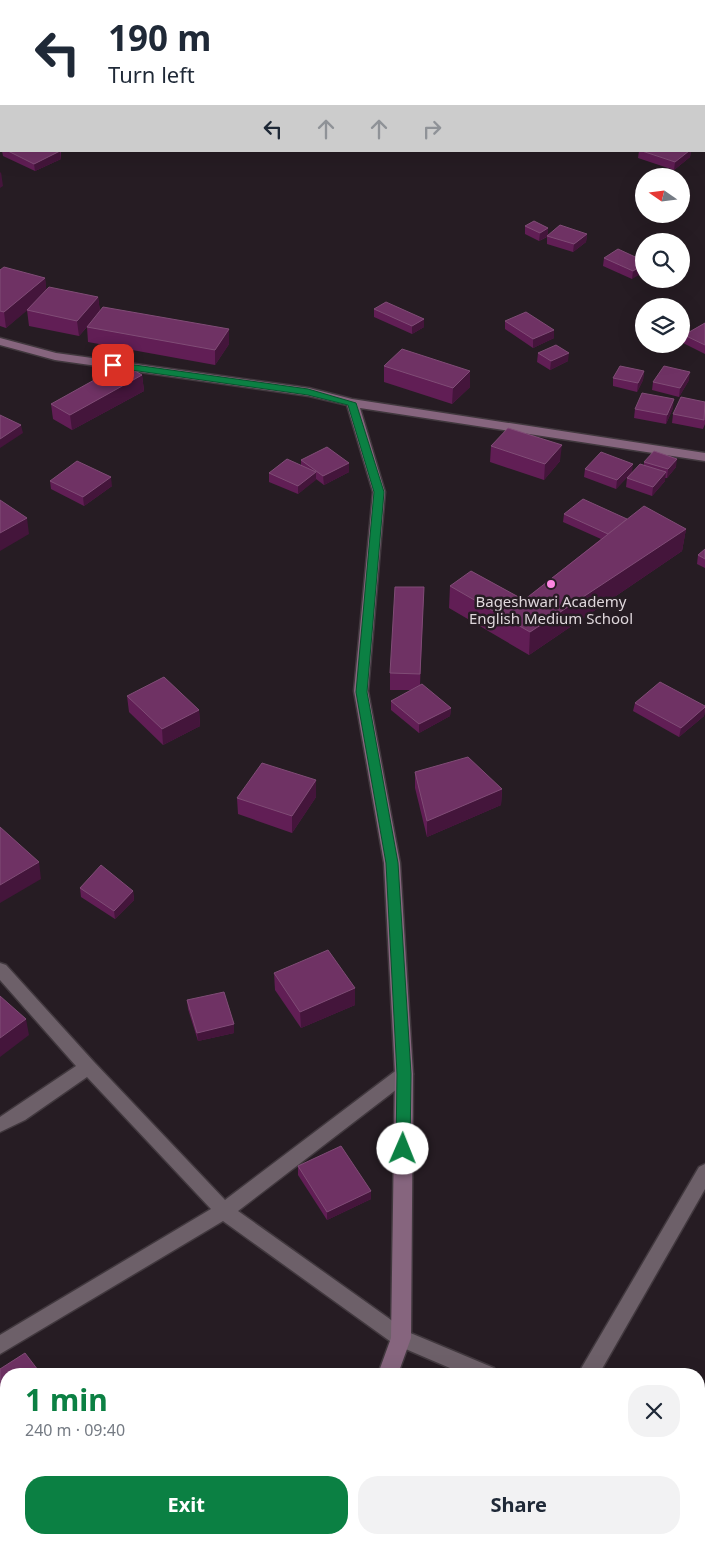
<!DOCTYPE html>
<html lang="en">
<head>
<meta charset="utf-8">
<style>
	body { margin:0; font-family:"Noto Sans",sans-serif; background:#f2f2f3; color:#1f2937; height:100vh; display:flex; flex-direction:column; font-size:19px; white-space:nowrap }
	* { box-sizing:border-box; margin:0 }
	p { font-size:16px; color:#747a83 }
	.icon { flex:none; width:28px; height:28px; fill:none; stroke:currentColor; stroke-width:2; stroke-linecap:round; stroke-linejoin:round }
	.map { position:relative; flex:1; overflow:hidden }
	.side { position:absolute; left:0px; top:1368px; width:705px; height:176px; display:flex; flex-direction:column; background:#fff; border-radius:20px 20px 0 0; box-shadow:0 5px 20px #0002 }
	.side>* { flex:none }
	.banner { position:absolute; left:0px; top:0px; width:705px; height:152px; box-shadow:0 5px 20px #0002; background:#fff; color:#1f2937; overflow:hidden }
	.needle { width:32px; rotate:284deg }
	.buttons { position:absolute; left:635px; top:168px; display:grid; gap:10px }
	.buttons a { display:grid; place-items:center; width:55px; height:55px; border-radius:50%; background:#fff; box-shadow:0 5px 20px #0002; font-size:25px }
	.pin { position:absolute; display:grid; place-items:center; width:42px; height:42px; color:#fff; margin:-21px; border-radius:10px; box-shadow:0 2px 8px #0006 }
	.me { position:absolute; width:55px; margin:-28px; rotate:1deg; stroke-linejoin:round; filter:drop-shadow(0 0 4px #0008) }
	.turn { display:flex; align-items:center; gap:18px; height:105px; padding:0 25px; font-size:22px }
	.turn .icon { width:65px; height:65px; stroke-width:2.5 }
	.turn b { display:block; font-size:35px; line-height:42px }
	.lanes { display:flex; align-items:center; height:48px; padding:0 25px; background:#0003; justify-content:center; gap:25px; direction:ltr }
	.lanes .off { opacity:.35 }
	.round { display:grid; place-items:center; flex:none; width:52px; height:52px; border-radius:20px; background:#f2f2f3 }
	.summary { display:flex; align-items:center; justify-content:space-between; height:85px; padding:0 25px }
	h1 { font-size:30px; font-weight:700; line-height:38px; color:#0b8043 }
	.button { display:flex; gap:10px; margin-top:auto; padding:10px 25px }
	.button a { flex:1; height:58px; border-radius:20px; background:#0b8043; color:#fff; font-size:20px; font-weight:700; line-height:58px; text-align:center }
	.button a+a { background:#f2f2f3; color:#1f2937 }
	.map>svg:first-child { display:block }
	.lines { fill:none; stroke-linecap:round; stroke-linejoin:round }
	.street-casing { stroke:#41383e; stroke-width:3 }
	.secondary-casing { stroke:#41383e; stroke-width:3 }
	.street { fill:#6d6069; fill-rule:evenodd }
	.secondary { fill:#86657e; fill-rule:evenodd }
	.wall { fill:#611e55 }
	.shaded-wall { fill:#44153b }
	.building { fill:#6f3264; stroke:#804c76 }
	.route { fill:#0b8043; stroke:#07532c }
	.poi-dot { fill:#fd86e2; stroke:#261c23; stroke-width:2 }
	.labels { text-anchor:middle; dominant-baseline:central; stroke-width:5; stroke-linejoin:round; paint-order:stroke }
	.poi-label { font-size:15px; fill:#dfd7dc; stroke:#261c23 }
</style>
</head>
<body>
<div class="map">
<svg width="705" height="1543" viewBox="0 0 705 1543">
	<rect width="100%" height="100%" fill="#261c23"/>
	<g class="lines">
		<defs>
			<g id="street">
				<polygon points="0,963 6,965 94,1062 225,1200 398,1069 404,1067 410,1069 413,1074 410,1079 238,1211 408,1332 494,1368 497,1374 464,1374 394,1344 223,1221 0,1354 0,1335 211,1209 87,1077 25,1120 0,1132 0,1117 76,1066 0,980"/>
				<polygon points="705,1164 705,1189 599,1374 578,1374 699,1167"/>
				<polygon points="699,1510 705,1512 705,1536 699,1534"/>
			</g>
			<g id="secondary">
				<polygon points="0,338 56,353 309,388 352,399 705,453 705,461 360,408 385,492 368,691 400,863 413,1074 411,1338 398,1374 378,1374 391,1338 395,1074 384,863 354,691 373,492 347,405 309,396 55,360 0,345"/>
				<polygon points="319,1538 341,1538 339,1543 317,1543"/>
			</g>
		</defs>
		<use href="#street" class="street-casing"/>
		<use href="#secondary" class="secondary-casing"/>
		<use href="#street" class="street"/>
		<use href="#secondary" class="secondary"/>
	</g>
	<g class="wall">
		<polygon points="2,151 61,151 61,159 35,171 3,156"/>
		<polygon points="639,151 691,151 690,157 674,170 638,158"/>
		<polygon points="525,226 548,228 548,235 587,234 586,242 573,252 547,244 547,237 539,241 525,234"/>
		<polygon points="604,258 644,261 632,279 603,266"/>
		<polygon points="0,270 45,278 46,290 98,297 100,311 229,344 215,365 88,342 87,327 79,336 29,326 27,310 29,308 6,328 0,326"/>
		<polygon points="374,309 424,319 424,327 412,334 374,317"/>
		<polygon points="505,321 554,338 533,348 505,329"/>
		<polygon points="705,323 705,354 683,343 684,335"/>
		<polygon points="538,353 568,361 550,370 537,362"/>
		<polygon points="384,366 470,387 452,404 384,382"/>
		<polygon points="644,371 643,380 637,392 613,386 613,378"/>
		<polygon points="142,375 144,391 72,430 53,419 51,404"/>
		<polygon points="689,380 679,397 652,390 653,382"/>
		<polygon points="705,402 705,424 703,429 672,423 673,414"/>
		<polygon points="673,408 666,424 634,418 635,409"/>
		<polygon points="491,446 560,461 544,480 490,462"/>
		<polygon points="301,460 349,472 324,485 316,479 298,494 269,482 269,473 301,465"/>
		<polygon points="644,462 676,467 667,478 665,478 665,481 652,496 626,487 627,478 644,465"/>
		<polygon points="585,469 632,472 616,489 584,477"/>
		<polygon points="50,481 112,486 84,506 51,489"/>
		<polygon points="564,514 627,519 686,529 682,551 529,655 449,608 450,586 524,600 601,539 563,522"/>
		<polygon points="705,549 705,568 697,564 698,555"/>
		<polygon points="424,587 420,685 451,708 450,716 419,733 391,710 391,701 411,690 390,690 390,673"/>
		<polygon points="127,696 199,710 200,726 163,745 129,712"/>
		<polygon points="635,703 705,706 705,710 704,716 679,737 633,711"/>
		<polygon points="415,772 502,789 501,805 427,837 415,788"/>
		<polygon points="316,780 316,797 292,833 238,814 237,798"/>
		<polygon points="80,888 133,891 134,900 115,919 81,897"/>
		<polygon points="274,973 355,1005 301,1028 275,990"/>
		<polygon points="187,1000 234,1024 234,1033 198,1041 188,1009"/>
		<polygon points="298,1166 371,1199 327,1220 298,1175"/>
		<polygon points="0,1369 6,1374 6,1517 0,1507"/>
		<polygon points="161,1538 227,1538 223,1543 169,1543"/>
	</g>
	<g class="shaded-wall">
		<polygon points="297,0 306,0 302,1 297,1"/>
		<rect x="704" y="57" width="1" height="7"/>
		<polygon points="60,151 61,159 35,171 34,164"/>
		<polygon points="689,151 691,151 690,157 674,170 675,162"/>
		<polygon points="1,172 3,186 0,188 0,173"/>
		<polygon points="548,228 548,236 539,241 540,233"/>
		<polygon points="587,234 586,242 573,252 574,244"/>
		<polygon points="644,264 644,272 632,279 633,271"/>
		<polygon points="45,278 47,294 6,328 4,312"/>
		<polygon points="98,297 100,312 79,336 77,321"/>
		<polygon points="424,319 424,327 412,334 412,326"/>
		<polygon points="229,329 229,344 215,365 215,350"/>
		<polygon points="554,330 554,338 533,348 533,339"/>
		<polygon points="569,353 568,361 550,370 551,361"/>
		<polygon points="470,371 470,387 452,404 453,388"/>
		<polygon points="644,371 643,380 637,392 638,383"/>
		<polygon points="690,372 689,380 679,397 680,388"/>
		<polygon points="142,375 144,391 72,430 70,415"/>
		<polygon points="674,399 673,408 666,424 667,415"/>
		<polygon points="21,425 23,433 0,448 0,439"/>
		<polygon points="562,445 560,461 544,480 545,464"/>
		<polygon points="677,459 676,467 667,478 668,469"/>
		<polygon points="349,463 349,472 324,485 323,476"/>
		<polygon points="633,464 632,472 616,489 617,480"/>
		<polygon points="316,472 316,480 298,494 298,486"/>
		<polygon points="666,472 665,481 652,496 653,487"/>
		<polygon points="111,477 112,486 84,506 83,497"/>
		<polygon points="27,518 29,534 0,551 0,533"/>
		<polygon points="686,529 682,551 529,655 530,632"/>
		<polygon points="705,707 704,716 679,737 681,728"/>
		<polygon points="451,708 450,716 419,733 419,724"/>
		<polygon points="199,710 200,726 163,745 162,729"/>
		<polygon points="316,780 316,797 292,833 292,816"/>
		<polygon points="502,789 501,805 427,837 427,821"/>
		<polygon points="39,862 41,879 0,903 0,885"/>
		<polygon points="133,891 134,900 115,919 114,911"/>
		<polygon points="355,988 355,1005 301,1028 300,1012"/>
		<polygon points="26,1019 29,1035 0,1057 0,1038"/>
		<polygon points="234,1024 234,1033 198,1041 197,1033"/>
		<polygon points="371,1191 371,1199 327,1220 327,1212"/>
		<polygon points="6,1500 6,1516 3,1503"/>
		<polygon points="214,1538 227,1538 223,1543 210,1543"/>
	</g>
	<g class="building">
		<polygon points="704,50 705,51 705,57 704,57"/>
		<polygon points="8,151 60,151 34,164"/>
		<polygon points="642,151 689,151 675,162"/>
		<polygon points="534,221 548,228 540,233 525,226"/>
		<polygon points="560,225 587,234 574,244 547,236"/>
		<polygon points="618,249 644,261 644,264 633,271 604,258"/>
		<polygon points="4,267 45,278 4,312 0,311 0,270"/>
		<polygon points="49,287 98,297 77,321 27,310"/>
		<polygon points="386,302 424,319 412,326 374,309"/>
		<polygon points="103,307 229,329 215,350 87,327"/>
		<polygon points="526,312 554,330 533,339 505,321"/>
		<polygon points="705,323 705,345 684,335"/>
		<polygon points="556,345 569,353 551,361 538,353"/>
		<polygon points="402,349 470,371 453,388 384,366"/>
		<polygon points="123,364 142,375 70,415 51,404"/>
		<polygon points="620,366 644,371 638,383 613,378"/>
		<polygon points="664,366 690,372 680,388 653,382"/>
		<polygon points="642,393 674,399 667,415 635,409"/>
		<polygon points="681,397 705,402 704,420 673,414"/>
		<polygon points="0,415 21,425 0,439"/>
		<polygon points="508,428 562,445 545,464 491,446"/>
		<polygon points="327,447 349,463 323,476 301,460"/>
		<polygon points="654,451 677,459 668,469 644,462"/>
		<polygon points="601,452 633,464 617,480 585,469"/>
		<polygon points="287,459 316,472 298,486 269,473"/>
		<polygon points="77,461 111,477 83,497 50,481"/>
		<polygon points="640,464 666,472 653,487 627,478"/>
		<polygon points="583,499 627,519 608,534 564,514"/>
		<polygon points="0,500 27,518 0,533"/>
		<polygon points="644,506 686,529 530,632 450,586 471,571 524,600"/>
		<polygon points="705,549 705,559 698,555"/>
		<polygon points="395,587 424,587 420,674 390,673"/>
		<polygon points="164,677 199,710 162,729 127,696"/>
		<polygon points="660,682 705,706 705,707 681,728 635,703"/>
		<polygon points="422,684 451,708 419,724 391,701"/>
		<polygon points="468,757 502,789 427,821 415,772"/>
		<polygon points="262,763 316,780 292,816 237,798"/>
		<polygon points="0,827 39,862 0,885"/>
		<polygon points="101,865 133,891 114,911 80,888"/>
		<polygon points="328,950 355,988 300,1012 274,973"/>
		<polygon points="224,992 234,1024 197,1033 187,1000"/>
		<polygon points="0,996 26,1019 0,1038"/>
		<polygon points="341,1146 371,1191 327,1212 298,1166"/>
		<polygon points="25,1353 41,1374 6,1374 6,1500 3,1503 0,1498 0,1369"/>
		<polygon points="179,1538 214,1538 210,1543 187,1543"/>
	</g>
	<polygon class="route" points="113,362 308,389 356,403 384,492 367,692 398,863 411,1074 410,1149 408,1153 403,1155 398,1153 396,1149 397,1074 386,863 356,692 374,492 348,405 308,395 110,367 109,365"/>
	<circle class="poi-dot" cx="551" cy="584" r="5"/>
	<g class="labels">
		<g class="poi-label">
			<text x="551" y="601">Bageshwari Academy<tspan x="551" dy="17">English Medium School</tspan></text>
		</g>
	</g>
</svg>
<div class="buttons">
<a><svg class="needle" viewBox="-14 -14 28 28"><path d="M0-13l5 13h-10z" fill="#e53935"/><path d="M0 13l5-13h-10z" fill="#747a83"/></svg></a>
<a><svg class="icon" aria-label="search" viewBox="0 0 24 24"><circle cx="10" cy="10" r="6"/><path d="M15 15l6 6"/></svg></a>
<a><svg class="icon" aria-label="layers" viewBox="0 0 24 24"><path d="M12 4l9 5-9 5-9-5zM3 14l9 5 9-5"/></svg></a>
</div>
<div class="pin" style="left:113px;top:365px;background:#d93025"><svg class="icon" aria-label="arrive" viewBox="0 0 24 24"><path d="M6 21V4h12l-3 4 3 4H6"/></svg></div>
<svg class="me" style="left:403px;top:1149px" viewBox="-20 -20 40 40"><circle r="19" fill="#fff"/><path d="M0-13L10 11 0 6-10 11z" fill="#0b8043"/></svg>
<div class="banner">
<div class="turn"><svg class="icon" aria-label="left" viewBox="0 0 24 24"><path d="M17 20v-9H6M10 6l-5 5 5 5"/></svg><div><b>190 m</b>Turn left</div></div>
<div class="lanes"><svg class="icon" aria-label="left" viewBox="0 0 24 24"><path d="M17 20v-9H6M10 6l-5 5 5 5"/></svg><svg class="icon off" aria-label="ahead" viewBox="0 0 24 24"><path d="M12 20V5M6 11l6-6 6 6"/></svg><svg class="icon off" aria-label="ahead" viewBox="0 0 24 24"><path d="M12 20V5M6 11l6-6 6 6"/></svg><svg class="icon off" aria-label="right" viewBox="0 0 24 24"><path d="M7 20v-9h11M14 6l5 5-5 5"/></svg></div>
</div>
<section class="side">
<div class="summary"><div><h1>1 min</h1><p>240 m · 09:40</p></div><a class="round"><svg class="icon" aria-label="close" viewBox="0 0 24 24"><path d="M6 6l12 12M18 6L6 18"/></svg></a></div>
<div class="button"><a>Exit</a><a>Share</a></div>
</section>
</div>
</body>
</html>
